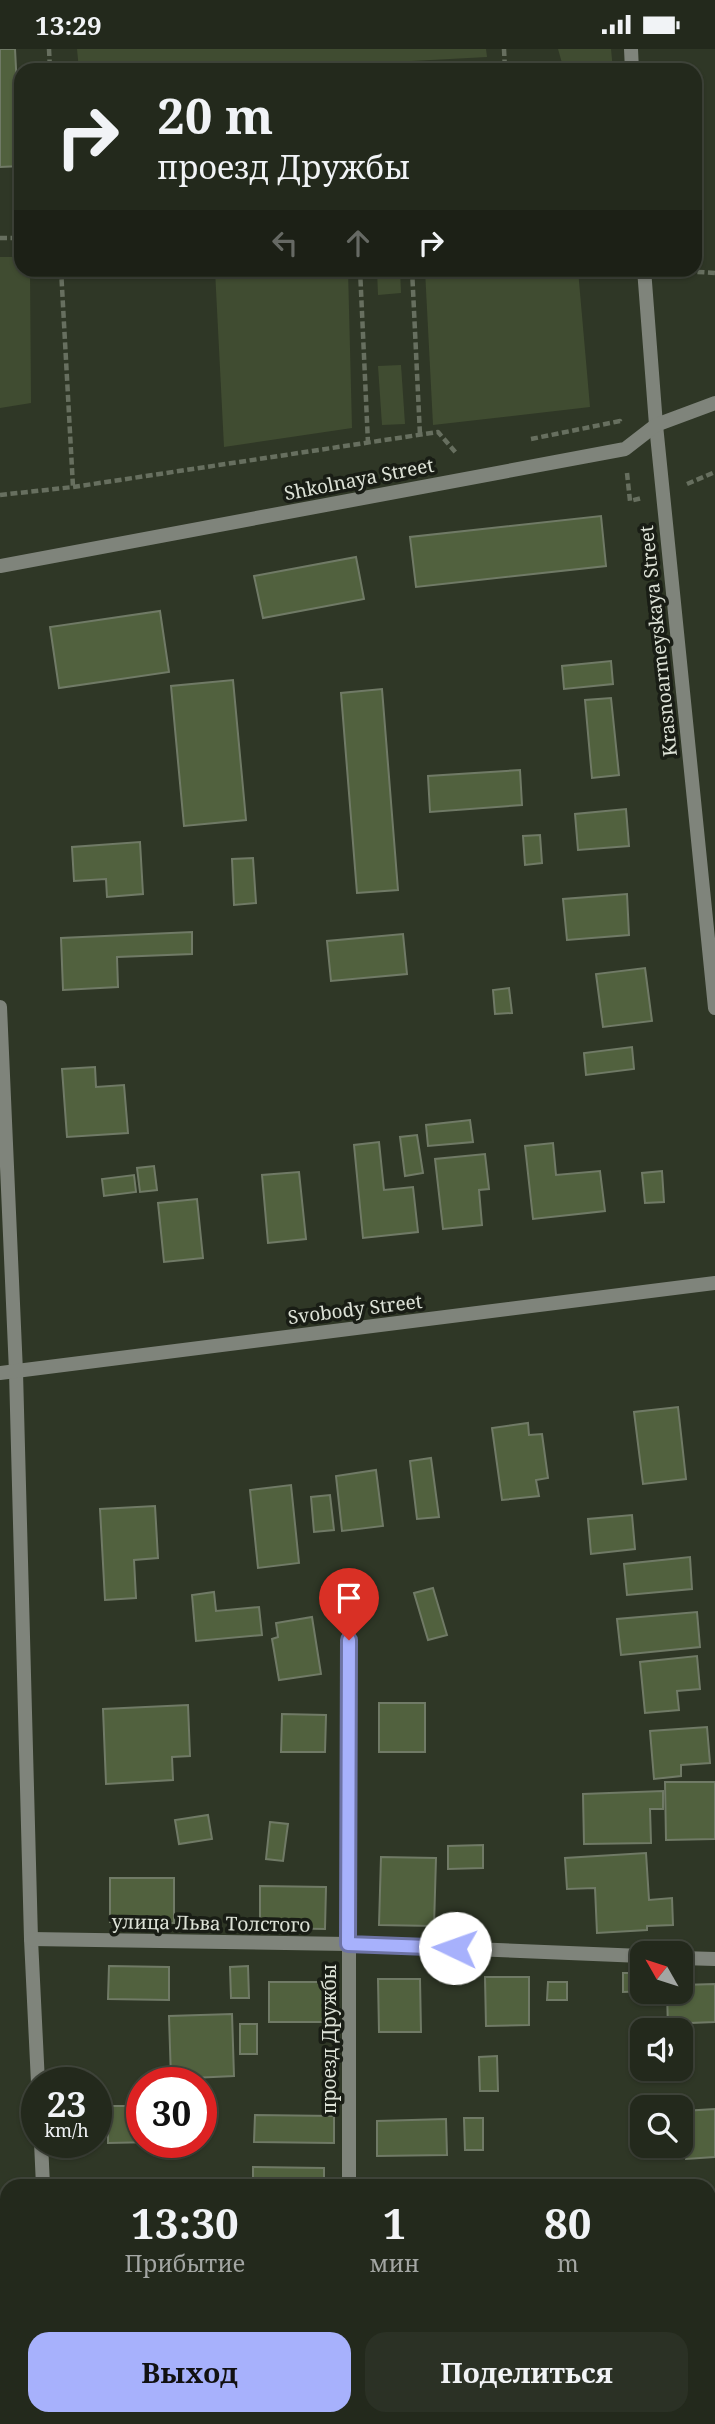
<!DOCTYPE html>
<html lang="ru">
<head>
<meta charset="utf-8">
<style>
	body { margin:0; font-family:"Noto Serif",serif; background:#2b3125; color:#f1f3f6; height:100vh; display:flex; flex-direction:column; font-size:26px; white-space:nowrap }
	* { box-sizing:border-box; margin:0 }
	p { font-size:23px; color:#a3a6a3 }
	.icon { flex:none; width:38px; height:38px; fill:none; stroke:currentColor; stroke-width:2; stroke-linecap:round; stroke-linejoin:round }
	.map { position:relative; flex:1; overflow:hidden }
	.side { position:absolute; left:0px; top:2130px; width:716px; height:247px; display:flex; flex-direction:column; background:#23291c; border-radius:21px 21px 0 0; box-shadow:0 2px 5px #0004,0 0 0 2px #40453b }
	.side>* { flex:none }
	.banner { position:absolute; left:14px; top:14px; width:688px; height:214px; border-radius:21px; box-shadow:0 2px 5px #0004,0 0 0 2px #40453b; background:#23291c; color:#f1f3f6; overflow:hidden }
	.needle { width:46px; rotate:309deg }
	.fabs { position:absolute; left:630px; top:1892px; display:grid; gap:14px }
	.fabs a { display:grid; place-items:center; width:63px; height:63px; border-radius:14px; background:#23291c; box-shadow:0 2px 5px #0004,0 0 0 2px #40453b; font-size:35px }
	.speed { position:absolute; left:21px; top:2018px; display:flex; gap:14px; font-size:35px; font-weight:700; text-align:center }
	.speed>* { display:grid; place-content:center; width:91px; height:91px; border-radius:50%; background:#23291c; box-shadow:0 2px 5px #0004,0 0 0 2px #40453b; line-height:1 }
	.speed small { font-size:18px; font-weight:400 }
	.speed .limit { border:10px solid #d22; background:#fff; color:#111 }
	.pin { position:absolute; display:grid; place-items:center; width:60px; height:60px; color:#fff; margin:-72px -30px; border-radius:50% 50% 50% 0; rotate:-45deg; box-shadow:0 0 7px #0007 }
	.pin .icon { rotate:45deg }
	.me { position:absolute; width:77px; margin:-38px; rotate:273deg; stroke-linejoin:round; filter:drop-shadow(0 0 5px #0008) }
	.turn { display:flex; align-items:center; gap:24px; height:147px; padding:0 28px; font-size:32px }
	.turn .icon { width:91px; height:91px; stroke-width:2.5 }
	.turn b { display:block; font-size:49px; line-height:60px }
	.lanes { display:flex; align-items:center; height:66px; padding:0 28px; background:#0003; justify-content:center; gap:35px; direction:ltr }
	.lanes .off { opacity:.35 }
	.eta { display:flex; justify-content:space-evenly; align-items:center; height:119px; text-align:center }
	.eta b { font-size:42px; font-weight:700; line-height:49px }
	.cta { display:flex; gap:14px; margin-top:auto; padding:14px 28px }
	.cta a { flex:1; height:80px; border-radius:21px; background:#a7b1fc; color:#111; font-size:28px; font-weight:700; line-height:80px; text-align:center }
	.cta a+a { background:#2b3125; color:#f1f3f6 }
	.status { display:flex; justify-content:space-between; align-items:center; height:49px; padding:0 35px; background:#23291c; direction:ltr }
	.status svg { height:19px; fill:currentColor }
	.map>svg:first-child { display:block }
	.green { fill:#404c31 }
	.building { fill:#51613e; stroke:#707a66; stroke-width:2 }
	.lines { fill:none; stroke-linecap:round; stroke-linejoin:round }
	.path { stroke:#676f5f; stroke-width:4.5; stroke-dasharray:7 3.5; stroke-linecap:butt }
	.minor { stroke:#7f847b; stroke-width:14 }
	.tertiary { stroke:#7f847b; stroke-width:14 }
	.route-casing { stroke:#6d73a4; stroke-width:18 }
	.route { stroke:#a7b1fc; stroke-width:12 }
	.labels { text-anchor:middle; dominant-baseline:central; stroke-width:7; stroke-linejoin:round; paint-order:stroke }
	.street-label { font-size:19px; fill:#dde2d7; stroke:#191d15 }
</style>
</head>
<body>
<div class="status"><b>13:29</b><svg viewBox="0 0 49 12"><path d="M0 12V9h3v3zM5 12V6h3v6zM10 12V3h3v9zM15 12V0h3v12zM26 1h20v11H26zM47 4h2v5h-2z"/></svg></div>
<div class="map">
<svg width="715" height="2375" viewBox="0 0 715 2375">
	<rect width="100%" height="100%" fill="#2f3726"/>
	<g class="green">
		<polygon points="77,0 486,0 487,8 244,21 79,21"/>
		<polygon points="558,0 611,0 613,21 564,21"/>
		<polygon points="0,208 21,208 21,220 30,221 31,354 0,359"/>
		<polygon points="215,221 348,221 352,379 224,398"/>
		<polygon points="377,221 400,221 401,244 378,246"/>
		<polygon points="425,221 578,221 590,358 433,376"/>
		<polygon points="401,316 405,375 382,376 378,317"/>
	</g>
	<g class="building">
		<polygon points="0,0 15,0 21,117 0,118"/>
		<polygon points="601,467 606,517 416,538 410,488"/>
		<polygon points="356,508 364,550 263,569 254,527"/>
		<polygon points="160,562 169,623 59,639 50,578"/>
		<polygon points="611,612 613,635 564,640 562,617"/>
		<polygon points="233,631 246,771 184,777 171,637"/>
		<polygon points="382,640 398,841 357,844 341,644"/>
		<polygon points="611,649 619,726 592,729 585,651"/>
		<polygon points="520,721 522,756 430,763 428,727"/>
		<polygon points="626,760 629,797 578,801 575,765"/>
		<polygon points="540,786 542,814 525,816 523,787"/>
		<polygon points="140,793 143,845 107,848 106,830 74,832 72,798"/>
		<polygon points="253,809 256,854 234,856 232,810"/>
		<polygon points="627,845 629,886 567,891 563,850"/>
		<polygon points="192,883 192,905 117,908 118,938 63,941 61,889"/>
		<polygon points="403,885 407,925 331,932 327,892"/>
		<polygon points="645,919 652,972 603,978 596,925"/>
		<polygon points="509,939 512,964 495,965 493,941"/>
		<polygon points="632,998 634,1020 586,1026 584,1004"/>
		<polygon points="95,1018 96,1038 124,1036 128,1084 67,1088 62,1020"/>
		<polygon points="470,1071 473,1093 428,1097 426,1076"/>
		<polygon points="417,1086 423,1124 405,1127 400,1088"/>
		<polygon points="379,1093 384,1141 413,1138 418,1183 363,1189 354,1096"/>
		<polygon points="553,1094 556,1126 600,1122 605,1162 533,1170 525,1097"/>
		<polygon points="485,1105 489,1140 479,1141 482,1176 443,1180 435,1110"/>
		<polygon points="154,1117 157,1141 140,1143 137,1119"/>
		<polygon points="662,1122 664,1153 645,1154 642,1124"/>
		<polygon points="299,1123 306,1190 268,1194 262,1126"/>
		<polygon points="134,1126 136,1143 104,1147 102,1130"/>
		<polygon points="197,1150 203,1209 164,1213 158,1154"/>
		<polygon points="678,1358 686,1430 643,1435 634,1363"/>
		<polygon points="528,1374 529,1386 542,1385 548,1429 536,1431 539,1447 502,1451 492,1379"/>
		<polygon points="431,1409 439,1468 417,1470 410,1412"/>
		<polygon points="376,1421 383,1477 342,1482 336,1427"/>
		<polygon points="291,1436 299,1514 258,1519 250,1441"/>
		<polygon points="330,1446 334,1481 314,1483 311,1448"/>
		<polygon points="155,1457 158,1509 134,1511 136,1549 105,1551 100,1460"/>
		<polygon points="632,1466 635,1500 591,1505 588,1470"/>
		<polygon points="690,1508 692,1540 627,1546 624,1515"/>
		<polygon points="433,1539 447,1586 428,1591 414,1544"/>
		<polygon points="214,1543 216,1562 259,1558 262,1586 196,1592 192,1546"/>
		<polygon points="697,1563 700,1598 621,1606 617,1570"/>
		<polygon points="312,1568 321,1625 279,1631 272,1590 278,1588 276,1574"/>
		<polygon points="697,1607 700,1640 677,1642 679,1661 645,1664 640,1613"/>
		<rect x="379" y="1654" width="46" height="49"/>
		<polygon points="188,1656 190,1707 172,1708 173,1731 106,1735 103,1660"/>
		<polygon points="282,1665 326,1666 325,1703 281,1703"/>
		<polygon points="707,1678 710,1714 681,1716 681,1727 654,1730 650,1682"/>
		<polygon points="665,1733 715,1733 715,1790 666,1791"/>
		<polygon points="663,1742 663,1760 650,1760 651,1794 584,1795 583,1745"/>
		<polygon points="208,1766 212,1790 179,1795 175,1771"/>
		<polygon points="270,1773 288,1775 283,1812 266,1810"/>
		<polygon points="483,1796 483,1819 448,1820 448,1797"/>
		<polygon points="646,1804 649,1851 672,1849 673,1876 647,1877 647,1881 597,1884 595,1839 567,1840 565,1809"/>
		<polygon points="381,1808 436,1809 434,1877 379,1876"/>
		<polygon points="110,1829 174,1829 174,1874 110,1873"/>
		<polygon points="260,1837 326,1838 325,1880 270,1879 270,1870 260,1870"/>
		<polygon points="109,1917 169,1918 169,1951 108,1950"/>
		<polygon points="248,1917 249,1949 231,1949 230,1918"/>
		<polygon points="623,1924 642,1924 642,1942 652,1942 623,1943"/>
		<polygon points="485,1928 529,1928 529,1976 486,1977"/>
		<polygon points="378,1930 420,1930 421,1983 379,1983"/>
		<rect x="269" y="1933" width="55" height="40"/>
		<polygon points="548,1933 567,1933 567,1951 547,1951"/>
		<polygon points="715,1935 715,1973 690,1974 690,1984 681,1985 681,1981 668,1981 667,1942 681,1942 681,1936"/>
		<polygon points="232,1965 234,2027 171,2030 169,1967"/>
		<rect x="240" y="1975" width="17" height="30"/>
		<polygon points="497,2007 498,2042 480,2042 479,2008"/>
		<polygon points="108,2057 142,2057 142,2093 155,2093 108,2094"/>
		<polygon points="715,2060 715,2108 686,2110 683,2062"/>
		<polygon points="255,2066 334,2067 334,2094 254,2093"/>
		<polygon points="464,2069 483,2069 483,2101 465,2101"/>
		<polygon points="446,2070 447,2106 377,2107 377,2072"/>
		<polygon points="253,2118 324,2119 324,2137 253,2137"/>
		<rect x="149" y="2133" width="39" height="4"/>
		<polygon points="709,2171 715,2171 715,2217 709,2218"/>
		<polygon points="715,2228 715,2247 709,2248 709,2229"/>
		<rect x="709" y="2287" width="6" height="23"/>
	</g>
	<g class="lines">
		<g class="path">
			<polyline points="49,0 50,21"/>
			<polyline points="504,0 505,21"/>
			<polyline points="0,189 21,189"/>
			<polyline points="61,220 73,438"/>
			<polyline points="360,220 368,394"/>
			<polyline points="412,220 420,386"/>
			<polyline points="666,221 715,224"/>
			<polyline points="531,390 620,372 620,374"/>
			<polyline points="627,424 630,452 642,449"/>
			<polyline points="687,435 715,423"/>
			<polyline points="0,446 73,438 438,383 457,405"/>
		</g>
		<g class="minor">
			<polyline points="631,0 632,21"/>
			<polyline points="644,220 656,376 715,959"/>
			<polyline points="0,958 16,1323 31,1890 38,2034"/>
			<polyline points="349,1591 349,2137"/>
			<polyline points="31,1890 348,1895 642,1907"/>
			<polyline points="681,1909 715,1910"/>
			<polyline points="41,2093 43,2137"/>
			<polyline points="55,2370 55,2375"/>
			<polyline points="350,2370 350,2375"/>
		</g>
		<g class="tertiary">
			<polyline points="0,517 625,400 656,376 715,354"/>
			<polyline points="0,1324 715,1234"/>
		</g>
	</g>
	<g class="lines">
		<defs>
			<polyline id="route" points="349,1591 348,1895 455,1899"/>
		</defs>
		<use href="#route" class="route-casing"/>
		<use href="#route" class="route"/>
	</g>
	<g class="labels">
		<g class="street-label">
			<text transform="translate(359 430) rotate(-11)">Shkolnaya Street</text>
			<text transform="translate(658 592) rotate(-96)">Krasnoarmeyskaya Street</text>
			<text transform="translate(355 1260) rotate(-7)">Svobody Street</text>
			<text transform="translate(211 1874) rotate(1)">улица Льва Толстого</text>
			<text transform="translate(329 1990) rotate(-90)">проезд Дружбы</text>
		</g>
	</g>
</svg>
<div class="fabs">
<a><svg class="needle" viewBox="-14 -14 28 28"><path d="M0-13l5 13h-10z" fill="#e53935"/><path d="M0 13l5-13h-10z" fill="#a3a6a3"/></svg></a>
<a><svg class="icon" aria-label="sound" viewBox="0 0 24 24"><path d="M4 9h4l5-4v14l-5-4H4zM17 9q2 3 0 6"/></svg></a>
<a><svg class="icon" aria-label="search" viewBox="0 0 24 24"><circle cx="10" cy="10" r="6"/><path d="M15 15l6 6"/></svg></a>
</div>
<div class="speed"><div>23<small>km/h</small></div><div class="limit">30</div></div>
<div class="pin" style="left:349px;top:1591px;background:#d93025"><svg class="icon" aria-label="arrive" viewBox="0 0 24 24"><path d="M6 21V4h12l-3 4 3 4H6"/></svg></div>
<svg class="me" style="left:455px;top:1899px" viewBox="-20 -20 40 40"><circle r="19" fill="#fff"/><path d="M0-13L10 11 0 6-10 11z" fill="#a7b1fc"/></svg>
<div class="banner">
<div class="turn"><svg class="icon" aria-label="right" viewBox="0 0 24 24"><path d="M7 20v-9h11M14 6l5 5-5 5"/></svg><div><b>20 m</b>проезд Дружбы</div></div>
<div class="lanes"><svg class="icon off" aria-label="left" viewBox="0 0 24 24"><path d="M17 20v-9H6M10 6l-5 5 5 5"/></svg><svg class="icon off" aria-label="ahead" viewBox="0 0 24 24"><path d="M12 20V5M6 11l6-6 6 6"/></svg><svg class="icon" aria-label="right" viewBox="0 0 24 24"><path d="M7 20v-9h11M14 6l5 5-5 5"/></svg></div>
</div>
<section class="side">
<div class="eta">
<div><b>13:30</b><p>Прибытие</p></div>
<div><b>1</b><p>мин</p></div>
<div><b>80</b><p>m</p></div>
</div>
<div class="cta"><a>Выход</a><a>Поделиться</a></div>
</section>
</div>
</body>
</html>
